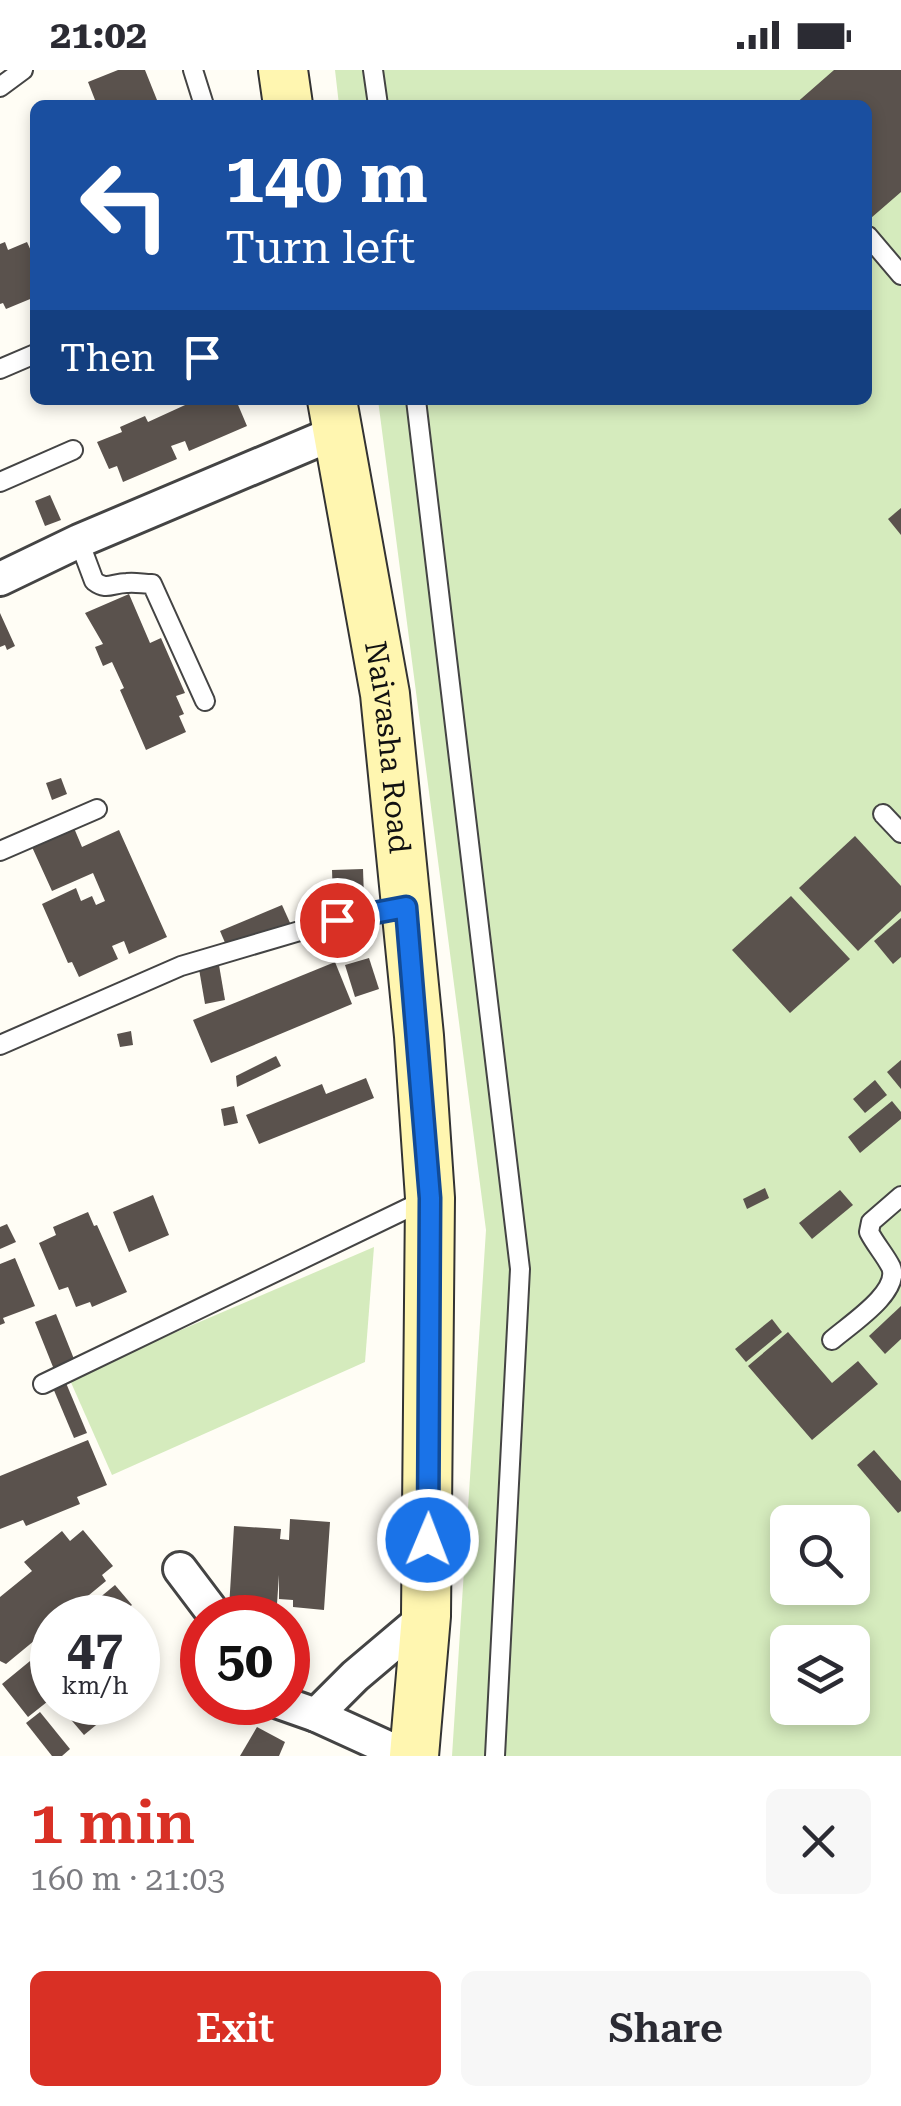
<!DOCTYPE html>
<html lang="en">
<head>
<meta charset="utf-8">
<style>
	body { margin:0; font-family:"Roboto Serif",serif; background:#f7f7f7; color:#2b2b33; height:100vh; display:flex; flex-direction:column; font-size:38px; white-space:nowrap }
	* { box-sizing:border-box; margin:0 }
	p { font-size:32px; color:#7c7c81 }
	.icon { flex:none; width:55px; height:55px; fill:none; stroke:currentColor; stroke-width:2; stroke-linecap:round; stroke-linejoin:round }
	.map { position:relative; height:1686px; overflow:hidden }
	.drawer { display:flex; flex-direction:column; background:#fff; flex:1 }
	.drawer>* { flex:none }
	.banner { position:absolute; left:30px; top:30px; width:842px; height:305px; border-radius:15px; box-shadow:0 5px 15px #0003; background:#1a4fa0; color:#fff; overflow:hidden }
	.controls { position:absolute; left:770px; top:1435px; display:grid; gap:20px }
	.controls a { display:grid; place-items:center; width:100px; height:100px; border-radius:15px; background:#fff; box-shadow:0 5px 15px #0003; font-size:50px }
	.speed { position:absolute; left:30px; top:1525px; display:flex; gap:20px; font-size:50px; font-weight:700; text-align:center }
	.speed>* { display:grid; place-content:center; width:130px; height:130px; border-radius:50%; background:#fff; box-shadow:0 5px 15px #0003; line-height:1 }
	.speed small { font-size:25px; font-weight:400 }
	.speed .limit { border:15px solid #d22; background:#fff; color:#111 }
	.pin { position:absolute; display:grid; place-items:center; width:85px; height:85px; color:#fff; margin:-42px; border:5px solid #fff; border-radius:50%; box-shadow:0 2px 10px #0007 }
	.me { position:absolute; width:110px; margin:-55px; rotate:1deg; stroke-linejoin:round; filter:drop-shadow(0 0 8px #0008) }
	.turn { display:flex; align-items:center; gap:35px; height:210px; padding:0 30px; font-size:45px }
	.turn .icon { width:130px; height:130px; stroke-width:2.5 }
	.turn b { display:block; font-size:70px; line-height:85px }
	.then { display:flex; align-items:center; height:95px; padding:0 30px; background:#0003; gap:20px; font-size:38px }
	.round { display:grid; place-items:center; flex:none; width:105px; height:105px; border-radius:15px; background:#f7f7f7 }
	.summary { display:flex; align-items:center; justify-content:space-between; height:170px; padding:0 30px }
	h1 { font-size:60px; font-weight:600; line-height:75px; color:#d93025 }
	.button { display:flex; gap:20px; margin-top:auto; padding:20px 30px }
	.button a { flex:1; height:115px; border-radius:15px; background:#d93025; color:#fff; font-size:40px; font-weight:600; line-height:115px; text-align:center }
	.button a+a { background:#f7f7f7; color:#2b2b33 }
	.status { display:flex; justify-content:space-between; align-items:center; height:70px; padding:0 50px; background:#fff; direction:ltr }
	.status svg { height:28px; fill:currentColor }
	.map>svg:first-child { display:block }
	.green { fill:#d5ebbd; fill-rule:evenodd }
	.building { fill:#5a524d }
	.lines { fill:none; stroke-linecap:round; stroke-linejoin:round }
	.lane-casing { stroke:#444; stroke-width:22 }
	.street-casing { stroke:#444; stroke-width:38 }
	.secondary-casing { stroke:#333; stroke-width:52 }
	.lane { stroke:#fff; stroke-width:18 }
	.street { stroke:#fff; stroke-width:32 }
	.secondary { stroke:#fff6b0; stroke-width:48 }
	.route-casing { stroke:#114b97; stroke-width:25 }
	.route { stroke:#1a73e8; stroke-width:18 }
	.labels { text-anchor:middle; dominant-baseline:central; stroke-width:10; stroke-linejoin:round; paint-order:stroke }
	.street-label { font-size:30px; fill:#111; stroke:#fff }
</style>
</head>
<body>
<div class="status"><b>21:02</b><svg viewBox="0 0 49 12"><path d="M0 12V9h3v3zM5 12V6h3v6zM10 12V3h3v9zM15 12V0h3v12zM26 1h20v11H26zM47 4h2v5h-2z"/></svg></div>
<div class="map">
<svg width="901" height="1686" viewBox="0 0 901 1686">
	<rect width="100%" height="100%" fill="#fffdf5"/>
	<g class="green">
		<path d="M 335,0 L 901,0 L 901,1686 L 452,1686 L 486,1160 L 378,330 L 868,330 L 868,35 L 339,35 ZM 788,1452 L 852,1452 L 852,1518 L 788,1518 ZM 788,1572 L 852,1572 L 852,1638 L 788,1638 Z"/>
		<polygon points="374,1177 365,1292 112,1405 69,1308"/>
	</g>
	<g class="building">
		<polygon points="118,0 145,0 159,35 97,35 88,12"/>
		<polygon points="834,0 901,0 901,122 871,148 868,143 868,35 794,35"/>
		<polygon points="5,172 8,180 27,172 32,183 35,182 35,227 6,239 3,233 0,234 0,174"/>
		<polygon points="196,330 236,330 247,356 189,381 185,371 171,376 177,389 123,412 117,396 109,399 97,372 122,362 120,357 145,346 148,352"/>
		<polygon points="50,425 61,450 45,456 35,431"/>
		<polygon points="901,438 901,465 888,449"/>
		<polygon points="129,524 150,573 161,568 185,623 176,626 184,644 179,646 186,662 146,680 120,620 124,618 112,592 103,596 95,577 103,574 85,543"/>
		<polygon points="0,543 15,576 7,580 5,575 0,577"/>
		<polygon points="61,708 67,724 52,730 46,713"/>
		<polygon points="74,758 82,777 119,760 167,867 129,884 124,871 112,876 118,889 79,907 72,892 68,893 42,834 76,818 81,831 92,826 96,835 105,831 93,803 52,821 32,777"/>
		<polygon points="855,766 901,816 901,841 858,881 799,818"/>
		<polygon points="363,799 364,828 333,829 332,800"/>
		<polygon points="791,826 850,889 790,943 732,880"/>
		<polygon points="282,835 291,855 229,882 220,861"/>
		<polygon points="901,848 901,887 893,894 874,871"/>
		<polygon points="369,888 379,919 355,927 345,895"/>
		<polygon points="335,892 352,934 211,993 193,950"/>
		<polygon points="219,895 225,930 205,934 199,899"/>
		<polygon points="131,961 133,975 120,977 117,964"/>
		<polygon points="276,986 281,996 237,1017 236,1006"/>
		<polygon points="901,990 901,1019 887,1002"/>
		<polygon points="366,1008 374,1028 259,1074 246,1045 322,1014 326,1024"/>
		<polygon points="875,1010 887,1025 865,1043 853,1029"/>
		<polygon points="892,1031 901,1042 901,1049 860,1083 848,1067"/>
		<polygon points="234,1036 238,1053 224,1056 221,1039"/>
		<polygon points="765,1118 769,1128 747,1139 743,1129"/>
		<polygon points="840,1120 853,1135 812,1169 799,1153"/>
		<polygon points="153,1125 169,1165 129,1182 113,1142"/>
		<polygon points="88,1142 94,1156 97,1155 127,1222 92,1237 90,1232 76,1237 68,1217 59,1220 39,1173 56,1165 53,1157"/>
		<polygon points="7,1154 16,1172 0,1179 0,1157"/>
		<polygon points="15,1188 35,1236 3,1248 5,1253 0,1255 0,1194"/>
		<polygon points="901,1236 901,1269 885,1284 869,1266"/>
		<polygon points="56,1244 76,1294 55,1302 35,1252"/>
		<polygon points="772,1249 782,1262 746,1292 735,1279"/>
		<polygon points="788,1262 832,1313 858,1291 878,1314 812,1370 748,1296"/>
		<polygon points="66,1313 87,1363 74,1368 53,1318"/>
		<polygon points="88,1370 107,1415 77,1427 80,1434 26,1456 23,1450 0,1459 0,1406"/>
		<polygon points="874,1380 901,1411 901,1441 898,1443 857,1395"/>
		<polygon points="290,1449 330,1452 324,1540 293,1537 293,1530 279,1529 279,1505 276,1548 246,1548 246,1539 229,1538 234,1456 281,1459 280,1469 289,1470"/>
		<polygon points="83,1460 113,1496 102,1505 106,1511 66,1544 62,1539 42,1555 46,1561 6,1594 0,1591 0,1527 32,1501 24,1492 62,1461 70,1471"/>
		<polygon points="115,1515 132,1535 116,1548 75,1548"/>
		<polygon points="198,1567 202,1572 202,1589 198,1593 186,1578"/>
		<polygon points="52,1573 52,1608 42,1616 52,1628 28,1647 2,1614"/>
		<polygon points="83,1632 124,1632 84,1665 67,1645"/>
		<polygon points="40,1642 70,1679 62,1686 52,1686 26,1653"/>
		<polygon points="257,1657 285,1672 279,1686 240,1686"/>
	</g>
	<g class="lines">
		<defs>
			<g id="lane">
				<polyline points="193,0 204,35"/>
				<polyline points="373,0 378,35"/>
				<polyline points="0,17 23,0"/>
				<polyline points="868,166 901,205"/>
				<polyline points="0,299 35,284"/>
				<polyline points="416,330 520,1199 495,1686"/>
				<polyline points="0,412 73,380"/>
				<path d="M 79,471 L 94,511 C 107,521 112,513 127,513 C 135,512 144,514 152,514 L 205,631"/>
				<polyline points="883,744 901,763"/>
				<polyline points="0,781 97,739"/>
				<polyline points="0,975 181,896 337,850 405,837"/>
				<path d="M 832,1270 C 849,1255 901,1222 891,1197 C 885,1185 875,1174 869,1162 L 871,1152 L 901,1126"/>
				<polyline points="43,1314 425,1130"/>
			</g>
			<g id="street">
				<polyline points="0,509 79,471 337,362"/>
				<polyline points="180,1499 217,1548"/>
				<polyline points="279,1632 316,1645 406,1686"/>
				<polyline points="316,1645 355,1606 426,1546"/>
			</g>
			<g id="secondary">
				<polyline points="283,0 288,35"/>
				<path id="s1" d="M 332,330 L 385,624 L 419,966 L 430,1128 L 426,1546 L 414,1686"/>
			</g>
		</defs>
		<use href="#lane" class="lane-casing"/>
		<use href="#street" class="street-casing"/>
		<use href="#secondary" class="secondary-casing"/>
		<use href="#lane" class="lane"/>
		<use href="#street" class="street"/>
		<use href="#secondary" class="secondary"/>
	</g>
	<g class="lines">
		<defs>
			<polyline id="route" points="337,850 406,837 430,1128 428,1470"/>
		</defs>
		<use href="#route" class="route-casing"/>
		<use href="#route" class="route"/>
	</g>
	<g class="labels">
		<g class="street-label">
			<text stroke="none"><textPath href="#s1" startOffset="352">Naivasha Road</textPath></text>
		</g>
	</g>
</svg>
<div class="controls">
<a><svg class="icon" aria-label="search" viewBox="0 0 24 24"><circle cx="10" cy="10" r="6"/><path d="M15 15l6 6"/></svg></a>
<a><svg class="icon" aria-label="layers" viewBox="0 0 24 24"><path d="M12 4l9 5-9 5-9-5zM3 14l9 5 9-5"/></svg></a>
</div>
<div class="speed"><div>47<small>km/h</small></div><div class="limit">50</div></div>
<div class="pin" style="left:337px;top:850px;background:#d93025"><svg class="icon" aria-label="arrive" viewBox="0 0 24 24"><path d="M6 21V4h12l-3 4 3 4H6"/></svg></div>
<svg class="me" style="left:428px;top:1470px" viewBox="-20 -20 40 40"><circle r="17" fill="#1a73e8" stroke="#fff" stroke-width="3"/><path d="M0-11L8 9 0 5-8 9z" fill="#fff"/></svg>
<div class="banner">
<div class="turn"><svg class="icon" aria-label="left" viewBox="0 0 24 24"><path d="M17 20v-9H6M10 6l-5 5 5 5"/></svg><div><b>140 m</b>Turn left</div></div>
<div class="then">Then<svg class="icon" aria-label="arrive" viewBox="0 0 24 24"><path d="M6 21V4h12l-3 4 3 4H6"/></svg></div>
</div>
</div>
<section class="drawer">
<div class="summary"><div><h1>1 min</h1><p>160 m · 21:03</p></div><a class="round"><svg class="icon" aria-label="close" viewBox="0 0 24 24"><path d="M6 6l12 12M18 6L6 18"/></svg></a></div>
<div class="button"><a>Exit</a><a>Share</a></div>
</section>
</body>
</html>
